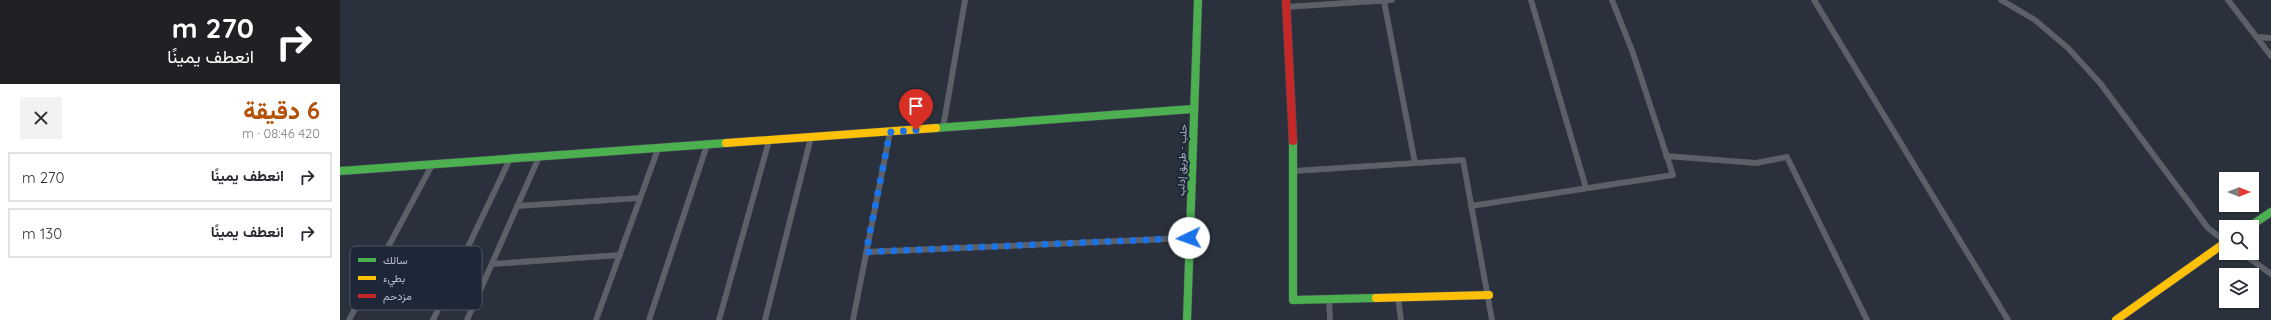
<!DOCTYPE html>
<html lang="ar">
<head>
<meta charset="utf-8">
<style>
	body { margin:0; font-family:Quicksand,Vazirmatn,sans-serif; background:#f2f2f3; color:#2b2b33; direction:rtl; height:100vh; display:flex; flex-direction:column; font-size:15px; white-space:nowrap }
	* { box-sizing:border-box; margin:0 }
	p { font-size:13px; color:#7c7c81 }
	.icon { flex:none; width:22px; height:22px; fill:none; stroke:currentColor; stroke-width:2; stroke-linecap:round; stroke-linejoin:round }
	.map { position:relative; flex:1; overflow:hidden; direction:ltr }
	.panel { display:flex; flex-direction:column; background:#fff; width:340px }
	.panel>* { flex:none }
	.guide { background:#202124; color:#fff; overflow:hidden }
	.needle { width:26px; rotate:90deg }
	.controls { position:absolute; left:1879px; top:172px; display:grid; gap:8px }
	.controls a { display:grid; place-items:center; width:40px; height:40px; border-radius:0px; background:#fff; box-shadow:0 1px 3px #0004; font-size:20px }
	.pin { position:absolute; display:grid; place-items:center; width:34px; height:34px; color:#fff; margin:-41px -17px; border-radius:50% 50% 50% 0; rotate:-45deg; box-shadow:0 0 4px #0007 }
	.pin .icon { rotate:45deg }
	.me { position:absolute; width:44px; margin:-22px; rotate:267deg; stroke-linejoin:round; filter:drop-shadow(0 0 3px #0008) }
	.turn { display:flex; align-items:center; gap:14px; height:84px; padding:0 20px; font-size:18px }
	.turn .icon { width:52px; height:52px; stroke-width:2.5 }
	.turn b { display:block; font-size:28px; line-height:34px }
	.round { display:grid; place-items:center; flex:none; width:42px; height:42px; border-radius:0px; background:#f2f2f3 }
	.summary { display:flex; align-items:center; justify-content:space-between; height:68px; padding:0 20px }
	h1 { font-size:24px; font-weight:800; line-height:30px; color:#b45309 }
	ul { padding:0; list-style:none }
	li { display:flex; align-items:center; gap:12px; height:50px; margin:0 8px 6px; padding:0 12px; border:2px solid #e1e1e2; border-radius:0px }
	li div { flex:1 }
	li b { display:block; font-size:15px }
	li em { font-style:normal }
	main { display:flex; flex:1; min-height:0 }
	.map>svg:first-child { display:block }
	.lines { fill:none; stroke-linecap:round; stroke-linejoin:round }
	.street-casing { stroke:#494e58; stroke-width:6 }
	.fast-casing { stroke:#494e58; stroke-width:9 }
	.slow-casing { stroke:#494e58; stroke-width:9 }
	.jam-casing { stroke:#494e58; stroke-width:9 }
	.street { stroke:#5c6069; stroke-width:5.5 }
	.fast { stroke:#4caf50; stroke-width:8 }
	.slow { stroke:#ffc107; stroke-width:8 }
	.jam { stroke:#c62828; stroke-width:8 }
	.route { stroke:#1a73e8; stroke-width:7; stroke-dasharray:0 12.6 }
	.labels { text-anchor:middle; dominant-baseline:central; stroke-width:4; stroke-linejoin:round; paint-order:stroke }
	.street-label { font-size:10px; fill:#b6bdcc; stroke:#1e2737 }
	.key { fill:#1e2737; stroke:#4c5464; stroke-width:1 }
	.key-label { font-size:11px; fill:#b6bdcc }
</style>
</head>
<body>
<main>
<div class="map">
<svg width="1931" height="320" viewBox="0 0 1931 320">
	<rect width="100%" height="100%" fill="#2b313c"/>
	<g class="lines">
		<defs>
			<g id="street">
				<polyline points="1191,0 1246,188"/>
				<polyline points="1474,0 1668,320"/>
				<polyline points="1661,0 1695,20 1728,48 1760,83 1868,228 1886,242"/>
				<polyline points="1888,0 1931,56"/>
				<polyline points="1044,1 1075,163"/>
				<polyline points="946,7 1052,0"/>
				<polyline points="1917,37 1931,38"/>
				<polyline points="603,128 625,0"/>
				<polyline points="1326,156 1416,163 1447,157 1527,320"/>
				<polyline points="954,171 1123,160 1152,320"/>
				<polyline points="177,206 300,198"/>
				<polyline points="1131,206 1333,175 1293,53 1272,0"/>
				<polyline points="526,252 849,238"/>
				<polyline points="1902,253 1931,274"/>
				<polyline points="152,264 280,255"/>
				<polyline points="1058,297 1061,320"/>
				<polyline points="989,299 990,320"/>
				<polyline points="9,320 92,165"/>
				<polyline points="93,320 170,159"/>
				<polyline points="127,320 199,157"/>
				<polyline points="256,320 318,149"/>
				<polyline points="309,320 367,145"/>
				<polyline points="379,320 429,141"/>
				<polyline points="425,320 471,137"/>
				<polyline points="513,320 550,132"/>
			</g>
			<g id="fast">
				<polyline points="596,128 853,109"/>
				<polyline points="953,141 953,300 1036,298"/>
				<polyline points="0,171 386,143"/>
				<polyline points="1909,227 1931,212"/>
				<polyline points="847,320 858,0"/>
			</g>
			<g id="slow">
				<polyline points="386,143 596,128"/>
				<polyline points="1036,298 1149,295"/>
				<polyline points="1776,320 1886,242"/>
			</g>
			<polyline id="jam" points="946,0 953,141"/>
		</defs>
		<use href="#street" class="street-casing"/>
		<use href="#fast" class="fast-casing"/>
		<use href="#slow" class="slow-casing"/>
		<use href="#jam" class="jam-casing"/>
		<use href="#street" class="street"/>
		<use href="#fast" class="fast"/>
		<use href="#slow" class="slow"/>
		<use href="#jam" class="jam"/>
	</g>
	<g class="lines">
		<polyline class="route" points="576,130 550,132 526,252 849,238"/>
	</g>
	<g class="labels">
		<g class="street-label">
			<text transform="translate(842 160) rotate(-88)">حلب - طريق إدلب</text>
		</g>
	</g>
	<rect x="10" y="246" width="132" height="64" rx="6" class="key"/>
	<rect x="18" y="258" width="18" height="4" fill="#4caf50"/>
	<rect x="18" y="276" width="18" height="4" fill="#ffc107"/>
	<rect x="18" y="294" width="18" height="4" fill="#c62828"/>
	<g class="key-label">
		<text x="43" y="264">سالك</text>
		<text x="43" y="282">بطيء</text>
		<text x="43" y="300">مزدحم</text>
	</g>
</svg>
<div class="controls">
<a><svg class="needle" viewBox="-14 -14 28 28"><path d="M0-13l5 13h-10z" fill="#e53935"/><path d="M0 13l5-13h-10z" fill="#7c7c81"/></svg></a>
<a><svg class="icon" aria-label="search" viewBox="0 0 24 24"><circle cx="10" cy="10" r="6"/><path d="M15 15l6 6"/></svg></a>
<a><svg class="icon" aria-label="layers" viewBox="0 0 24 24"><path d="M12 4l9 5-9 5-9-5zM3 14l9 5 9-5"/></svg></a>
</div>
<div class="pin" style="left:576px;top:130px;background:#d93025"><svg class="icon" aria-label="arrive" viewBox="0 0 24 24"><path d="M6 21V4h12l-3 4 3 4H6"/></svg></div>
<svg class="me" style="left:849px;top:238px" viewBox="-20 -20 40 40"><circle r="19" fill="#fff"/><path d="M0-13L10 11 0 6-10 11z" fill="#1a73e8"/></svg>
</div>
<section class="panel">
<div class="guide">
<div class="turn"><svg class="icon" aria-label="right" viewBox="0 0 24 24"><path d="M7 20v-9h11M14 6l5 5-5 5"/></svg><div><b>270 m</b>انعطف يمينًا</div></div>
</div>
<div class="summary"><div><h1>6 دقيقة</h1><p>420 m · 08:46</p></div><a class="round"><svg class="icon" aria-label="close" viewBox="0 0 24 24"><path d="M6 6l12 12M18 6L6 18"/></svg></a></div>
<ul>
<li><svg class="icon" aria-label="right" viewBox="0 0 24 24"><path d="M7 20v-9h11M14 6l5 5-5 5"/></svg><div><b>انعطف يمينًا</b></div><em>270 m</em></li>
<li><svg class="icon" aria-label="right" viewBox="0 0 24 24"><path d="M7 20v-9h11M14 6l5 5-5 5"/></svg><div><b>انعطف يمينًا</b></div><em>130 m</em></li>
</ul>
</section>
</main>
</body>
</html>
